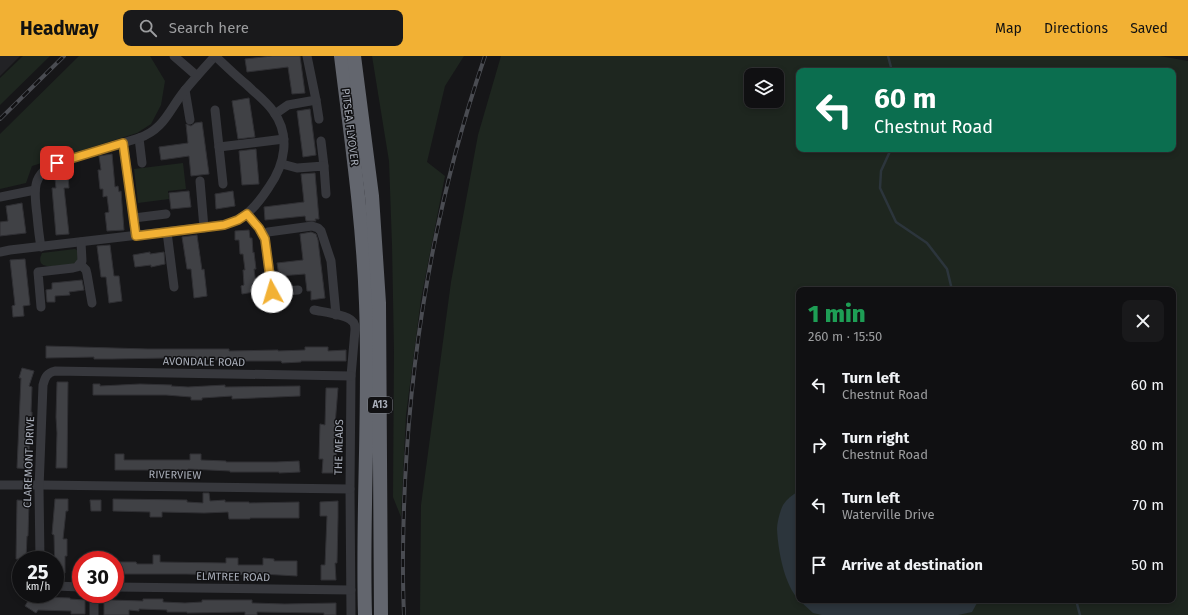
<!DOCTYPE html>
<html lang="en">
<head>
<meta charset="utf-8">
<style>
	body { margin:0; font-family:"Fira Sans",sans-serif; background:#19191b; color:#f1f3f6; height:100vh; display:flex; flex-direction:column; font-size:15px; white-space:nowrap }
	* { box-sizing:border-box; margin:0 }
	p { font-size:13px; color:#9c9d9f }
	.icon { flex:none; width:22px; height:22px; fill:none; stroke:currentColor; stroke-width:2; stroke-linecap:round; stroke-linejoin:round }
	.map { position:relative; flex:1; overflow:hidden }
	.drawer { position:absolute; left:796px; top:231px; width:380px; height:316px; display:flex; flex-direction:column; background:#101012; border-radius:8px; box-shadow:0 2px 6px #0003,0 0 0 1px #303032 }
	.drawer>* { flex:none }
	.top-card { position:absolute; left:796px; top:12px; width:380px; height:84px; border-radius:8px; box-shadow:0 2px 6px #0003,0 0 0 1px #303032; background:#0b6e4f; color:#fff; overflow:hidden }
	.buttons { position:absolute; left:744px; top:12px; display:grid; gap:8px }
	.buttons a { display:grid; place-items:center; width:40px; height:40px; border-radius:8px; background:#101012; box-shadow:0 2px 6px #0003,0 0 0 1px #303032; font-size:20px }
	.speed { position:absolute; left:12px; top:495px; display:flex; gap:8px; font-size:20px; font-weight:700; text-align:center }
	.speed>* { display:grid; place-content:center; width:52px; height:52px; border-radius:50%; background:#101012; box-shadow:0 2px 6px #0003,0 0 0 1px #303032; line-height:1 }
	.speed small { font-size:10px; font-weight:400 }
	.speed .limit { border:6px solid #d22; background:#fff; color:#111 }
	.pin { position:absolute; display:grid; place-items:center; width:34px; height:34px; color:#fff; margin:-17px; border-radius:8px; box-shadow:0 2px 6px #0006 }
	.me { position:absolute; width:44px; margin:-22px; rotate:354deg; stroke-linejoin:round; filter:drop-shadow(0 0 3px #0008) }
	.turn { display:flex; align-items:center; gap:14px; height:84px; padding:0 12px; font-size:18px }
	.turn .icon { width:52px; height:52px; stroke-width:2.5 }
	.turn b { display:block; font-size:28px; line-height:34px }
	.round { display:grid; place-items:center; flex:none; width:42px; height:42px; border-radius:8px; background:#19191b }
	.headline { display:flex; align-items:center; justify-content:space-between; height:68px; padding:0 12px }
	h1 { font-size:24px; font-weight:800; line-height:30px; color:#1e9e55 }
	ul { padding:0; list-style:none }
	li { display:flex; align-items:center; gap:12px; height:60px; padding:0 12px }
	li div { flex:1 }
	li b { display:block; font-size:15px }
	li em { font-style:normal }
	header { display:flex; align-items:center; gap:24px; box-sizing:border-box; height:56px; padding:0 20px; background:#f2b134; color:#111 }
	header strong { font-size:19px }
	nav { display:flex; gap:22px; margin-inline-start:auto; font-size:14px }
	.search { width:280px; height:36px; background:#19191b; display:flex; align-items:center; gap:10px; box-sizing:border-box; padding:0 14px; border-radius:8px; color:#9c9d9f; font-size:15px }
	.map>svg:first-child { display:block }
	.built { fill:#222225 }
	.green { fill:#1e261f; fill-rule:evenodd }
	.water { fill:#2c353c }
	.lines { fill:none; stroke-linecap:round; stroke-linejoin:round }
	.stream { stroke:#2c353c; stroke-width:2.5 }
	.building { fill:#404145; stroke:#303034 }
	.minor { stroke:#37383d; stroke-width:9 }
	.highway { stroke:#63666e; stroke-width:14 }
	.rail-casing { stroke:#4a4c52; stroke-width:4 }
	.rail { stroke:#111113; stroke-width:2.5; stroke-dasharray:8; stroke-linecap:butt }
	.route-casing { stroke:#9d7322; stroke-width:10 }
	.route { stroke:#f2b134; stroke-width:7 }
	.labels { text-anchor:middle; dominant-baseline:central; stroke-width:3; stroke-linejoin:round; paint-order:stroke }
	.shield { fill:#111113; stroke:#7b7e86; stroke-width:1 }
	.shield-label { font-size:10px; font-weight:bold; fill:#a8adb8 }
	.street-label { font-size:11px; fill:#a8adb8; stroke:#111113 }
</style>
</head>
<body>
<header>
<strong>Headway</strong>
<div class="search"><svg class="icon" aria-label="search" viewBox="0 0 24 24"><circle cx="10" cy="10" r="6"/><path d="M15 15l6 6"/></svg>Search here</div>
<nav><a>Map</a><a>Directions</a><a>Saved</a></nav>
</header>
<div class="map">
<svg width="1188" height="559" viewBox="0 0 1188 559">
	<rect width="100%" height="100%" fill="#161618"/>
	<polygon class="built" points="0,0 20,0 0,20"/>
	<g class="green">
		<polygon points="23,0 50,0 0,49 0,22"/>
		<polygon points="79,0 150,0 165,25 161,49 151,68 137,77 32,110 26,127 0,133 0,78"/>
		<polygon points="372,0 464,0 445,30 427,106 445,120 421,243 406,359 401,461 393,441 394,294 392,189 389,105"/>
		<path d="M 501,0 L 1160,0 L 1188,5 L 1188,559 L 420,559 L 421,449 L 451,226 L 478,79 ZM 799,15 L 1173,15 L 1173,93 L 799,93 ZM 751,19 L 777,19 L 777,45 L 751,45 ZM 799,234 L 1173,234 L 1173,544 L 799,544 Z"/>
		<polygon points="183,107 186,133 168,135 169,143 138,147 134,113"/>
		<path d="M 75,193 L 78,195 L 78,204 C 77,205 75,207 73,208 C 71,209 66,209 63,209 C 54,210 34,214 42,197 Z"/>
	</g>
	<g class="water">
		<path d="M 799,435 L 799,544 C 784,529 778,494 777,473 C 777,467 780,455 783,449 C 787,443 792,439 799,435 Z"/>
		<polygon points="799,544 973,544 977,547 972,556 958,559 822,559 813,557"/>
	</g>
	<g class="lines">
		<g class="stream">
			<polyline points="888,0 892,15"/>
			<polyline points="891,93 881,115 880,132 896,166 927,187 947,213 952,234"/>
			<polyline points="1076,544 1080,559"/>
		</g>
	</g>
	<g class="building">
		<polygon points="272,0 300,0 305,37 292,38 288,11 247,16 245,3"/>
		<polygon points="249,42 255,81 238,83 232,45"/>
		<polygon points="310,53 316,99 303,101 297,55"/>
		<polygon points="202,66 209,118 191,120 189,100 161,104 159,91 188,87 186,68 191,70 195,67"/>
		<polygon points="256,93 259,128 242,129 239,95"/>
		<polygon points="112,98 115,131 118,130 119,136 121,135 124,174 107,175 105,157 109,156 107,140 103,141 103,133 100,133 98,114 101,114 99,100"/>
		<polygon points="315,117 319,163 315,163 316,165 306,165 305,160 265,164 264,151 304,146 301,118"/>
		<polygon points="68,121 69,132 64,132 69,178 56,179 52,132 56,132 55,123"/>
		<polygon points="189,135 191,151 171,153 169,137"/>
		<polygon points="233,135 235,150 216,153 215,138"/>
		<polygon points="22,147 26,177 0,180 0,166 8,165 6,150"/>
		<polygon points="249,174 250,182 252,182 253,197 254,196 256,213 254,213 256,228 253,228 254,236 242,238 241,230 244,229 243,214 245,214 243,198 240,198 239,184 235,184 235,175"/>
		<polygon points="311,176 316,178 318,184 325,242 311,244 311,235 307,235 305,218 279,220 277,207 303,204 300,178"/>
		<polygon points="197,179 202,214 204,213 207,240 194,242 191,213 187,213 182,181"/>
		<polygon points="110,189 114,220 119,220 122,245 109,247 106,221 101,221 97,190"/>
		<polygon points="150,196 150,198 164,196 165,208 151,211 151,209 135,211 133,199"/>
		<polygon points="25,203 30,249 23,250 24,260 13,261 12,250 15,249 10,204"/>
		<polygon points="82,224 84,234 69,236 70,239 55,240 55,246 47,246 46,234 52,233 52,227"/>
		<polygon points="46,290 148,293 229,293 229,295 278,294 278,295 305,294 305,291 328,291 328,295 346,294 346,305 301,305 301,306 282,307 281,305 232,305 188,302 188,304 167,303 167,302 113,303 94,303 94,301 46,302"/>
		<polygon points="22,312 34,315 29,330 32,331 31,356 32,356 32,378 30,378 28,413 17,412 21,322 19,322"/>
		<polygon points="57,326 68,326 67,412 56,412 57,377 56,361"/>
		<polygon points="93,328 100,328 100,330 140,328 172,329 171,330 188,331 225,329 225,331 300,330 300,340 232,343 232,340 202,342 202,344 191,344 191,341 166,339 93,339"/>
		<polygon points="326,332 338,332 335,369 337,369 336,417 322,417 323,403 319,403 320,368 325,369"/>
		<polygon points="115,398 124,398 124,404 190,404 190,398 201,398 201,404 226,405 226,406 276,406 299,405 300,416 279,417 279,416 230,416 230,415 188,413 188,414 115,414"/>
		<polygon points="203,437 209,437 210,445 225,444 225,446 249,446 249,447 299,446 299,462 250,462 250,463 229,463 228,456 204,457 162,456 162,461 150,461 150,456 113,455 113,443 187,444 187,446 203,447"/>
		<polygon points="55,443 68,443 68,455 66,455 63,483 67,483 67,500 65,500 65,517 55,517 54,479 52,478"/>
		<polygon points="17,444 29,445 28,480 27,480 26,503 16,503"/>
		<polygon points="90,444 101,444 101,455 91,455"/>
		<polygon points="338,445 338,462 337,507 335,507 336,524 321,524 321,509 325,509 327,460 320,460 320,446"/>
		<polygon points="153,499 160,499 160,506 226,507 226,502 238,502 238,509 263,509 263,502 274,503 274,505 297,505 297,520 262,518 227,519 186,518 115,518 115,506 136,506 137,508 153,508"/>
		<polygon points="19,538 36,538 40,541 70,542 70,543 85,544 85,558 71,558 71,555 38,554 36,557 25,550 28,545"/>
		<polygon points="104,542 111,542 111,544 143,545 143,543 163,543 163,546 185,547 202,546 202,544 252,544 252,547 285,548 336,547 336,559 324,559 324,557 257,556 257,559 245,559 245,556 187,557 187,556 167,556 167,554 139,553 139,555 129,554 129,559 104,559"/>
	</g>
	<g class="lines">
		<g class="minor">
			<polyline points="174,0 197,20"/>
			<polyline points="185,34 190,64"/>
			<polyline points="316,44 319,63"/>
			<polyline points="215,54 223,128"/>
			<polyline points="275,58 288,49 316,44 307,0"/>
			<polyline points="139,82 142,107"/>
			<polyline points="321,85 324,110"/>
			<polyline points="123,87 136,180"/>
			<polyline points="219,91 284,83"/>
			<polyline points="282,108 297,112 324,110 326,138"/>
			<polyline points="200,125 204,172"/>
			<polyline points="0,141 35,134"/>
			<polyline points="247,158 259,172 265,183 272,236 298,234"/>
			<polyline points="134,162 166,158"/>
			<polyline points="167,176 174,231"/>
			<polyline points="268,176 312,170 318,172 321,175 331,205 336,259"/>
			<path d="M 41,191 C 39,180 38,170 37,159 C 34,136 31,117 57,107 L 139,82 C 165,73 169,53 186,33 C 195,22 205,11 215,0"/>
			<path d="M 0,196 L 10,194 L 224,169 C 246,162 256,151 269,131 C 285,108 291,79 273,55 C 266,45 255,37 247,29 C 236,20 226,10 215,0"/>
			<polyline points="80,208 86,214 87,218 92,247"/>
			<polyline points="41,251 38,216 73,212 77,211 82,205 81,186"/>
			<path d="M 314,254 C 323,256 347,259 352,265 C 355,267 355,270 355,274 L 351,320 L 350,433 L 351,559"/>
			<polyline points="0,429 40,429 350,433"/>
			<path d="M 40,504 L 39,432 L 43,329 C 45,321 47,317 55,315 L 351,320"/>
			<polyline points="55,530 81,531"/>
			<polyline points="115,531 351,534"/>
			<polyline points="94,559 94,538"/>
		</g>
		<g class="highway">
			<path d="M 341,0 C 351,82 363,164 366,247 C 370,351 362,455 365,559"/>
			<polyline points="354,0 372,140 379,247 381,559"/>
		</g>
		<defs>
			<g id="rail">
				<polyline points="0,63 64,0"/>
				<path d="M 404,559 C 402,515 403,470 405,426 C 412,282 438,137 485,0"/>
			</g>
		</defs>
		<use href="#rail" class="rail-casing"/>
		<use href="#rail" class="rail"/>
	</g>
	<g class="lines">
		<defs>
			<polyline id="route" points="57,107 123,87 136,180 224,169 238,164 247,158 259,172 265,183 272,236"/>
		</defs>
		<use href="#route" class="route-casing"/>
		<use href="#route" class="route"/>
	</g>
	<g class="labels">
		<rect class="shield" x="368" y="341" width="24" height="16" rx="3"/>
		<g class="shield-label">
			<text x="380" y="349">A13</text>
		</g>
		<g class="street-label">
			<text transform="translate(350 71) rotate(83)">PITSEA FLYOVER</text>
			<text transform="translate(204 306) rotate(1)">AVONDALE ROAD</text>
			<text transform="translate(339 391) rotate(-89)">THE MEADS</text>
			<text transform="translate(29 406) rotate(-88)">CLAREMONT DRIVE</text>
			<text transform="translate(175 419) rotate(1)">RIVERVIEW</text>
			<text transform="translate(233 521) rotate(1)">ELMTREE ROAD</text>
		</g>
	</g>
</svg>
<div class="buttons">
<a><svg class="icon" aria-label="layers" viewBox="0 0 24 24"><path d="M12 4l9 5-9 5-9-5zM3 14l9 5 9-5"/></svg></a>
</div>
<div class="speed"><div>25<small>km/h</small></div><div class="limit">30</div></div>
<div class="pin" style="left:57px;top:107px;background:#d93025"><svg class="icon" aria-label="arrive" viewBox="0 0 24 24"><path d="M6 21V4h12l-3 4 3 4H6"/></svg></div>
<svg class="me" style="left:272px;top:236px" viewBox="-20 -20 40 40"><circle r="19" fill="#fff"/><path d="M0-13L10 11 0 6-10 11z" fill="#f2b134"/></svg>
<div class="top-card">
<div class="turn"><svg class="icon" aria-label="left" viewBox="0 0 24 24"><path d="M17 20v-9H6M10 6l-5 5 5 5"/></svg><div><b>60 m</b>Chestnut Road</div></div>
</div>
<section class="drawer">
<div class="headline"><div><h1>1 min</h1><p>260 m · 15:50</p></div><a class="round"><svg class="icon" aria-label="close" viewBox="0 0 24 24"><path d="M6 6l12 12M18 6L6 18"/></svg></a></div>
<ul>
<li><svg class="icon" aria-label="left" viewBox="0 0 24 24"><path d="M17 20v-9H6M10 6l-5 5 5 5"/></svg><div><b>Turn left</b><p>Chestnut Road</p></div><em>60 m</em></li>
<li><svg class="icon" aria-label="right" viewBox="0 0 24 24"><path d="M7 20v-9h11M14 6l5 5-5 5"/></svg><div><b>Turn right</b><p>Chestnut Road</p></div><em>80 m</em></li>
<li><svg class="icon" aria-label="left" viewBox="0 0 24 24"><path d="M17 20v-9H6M10 6l-5 5 5 5"/></svg><div><b>Turn left</b><p>Waterville Drive</p></div><em>70 m</em></li>
<li><svg class="icon" aria-label="arrive" viewBox="0 0 24 24"><path d="M6 21V4h12l-3 4 3 4H6"/></svg><div><b>Arrive at destination</b></div><em>50 m</em></li>
</ul>
</section>
</div>
</body>
</html>
